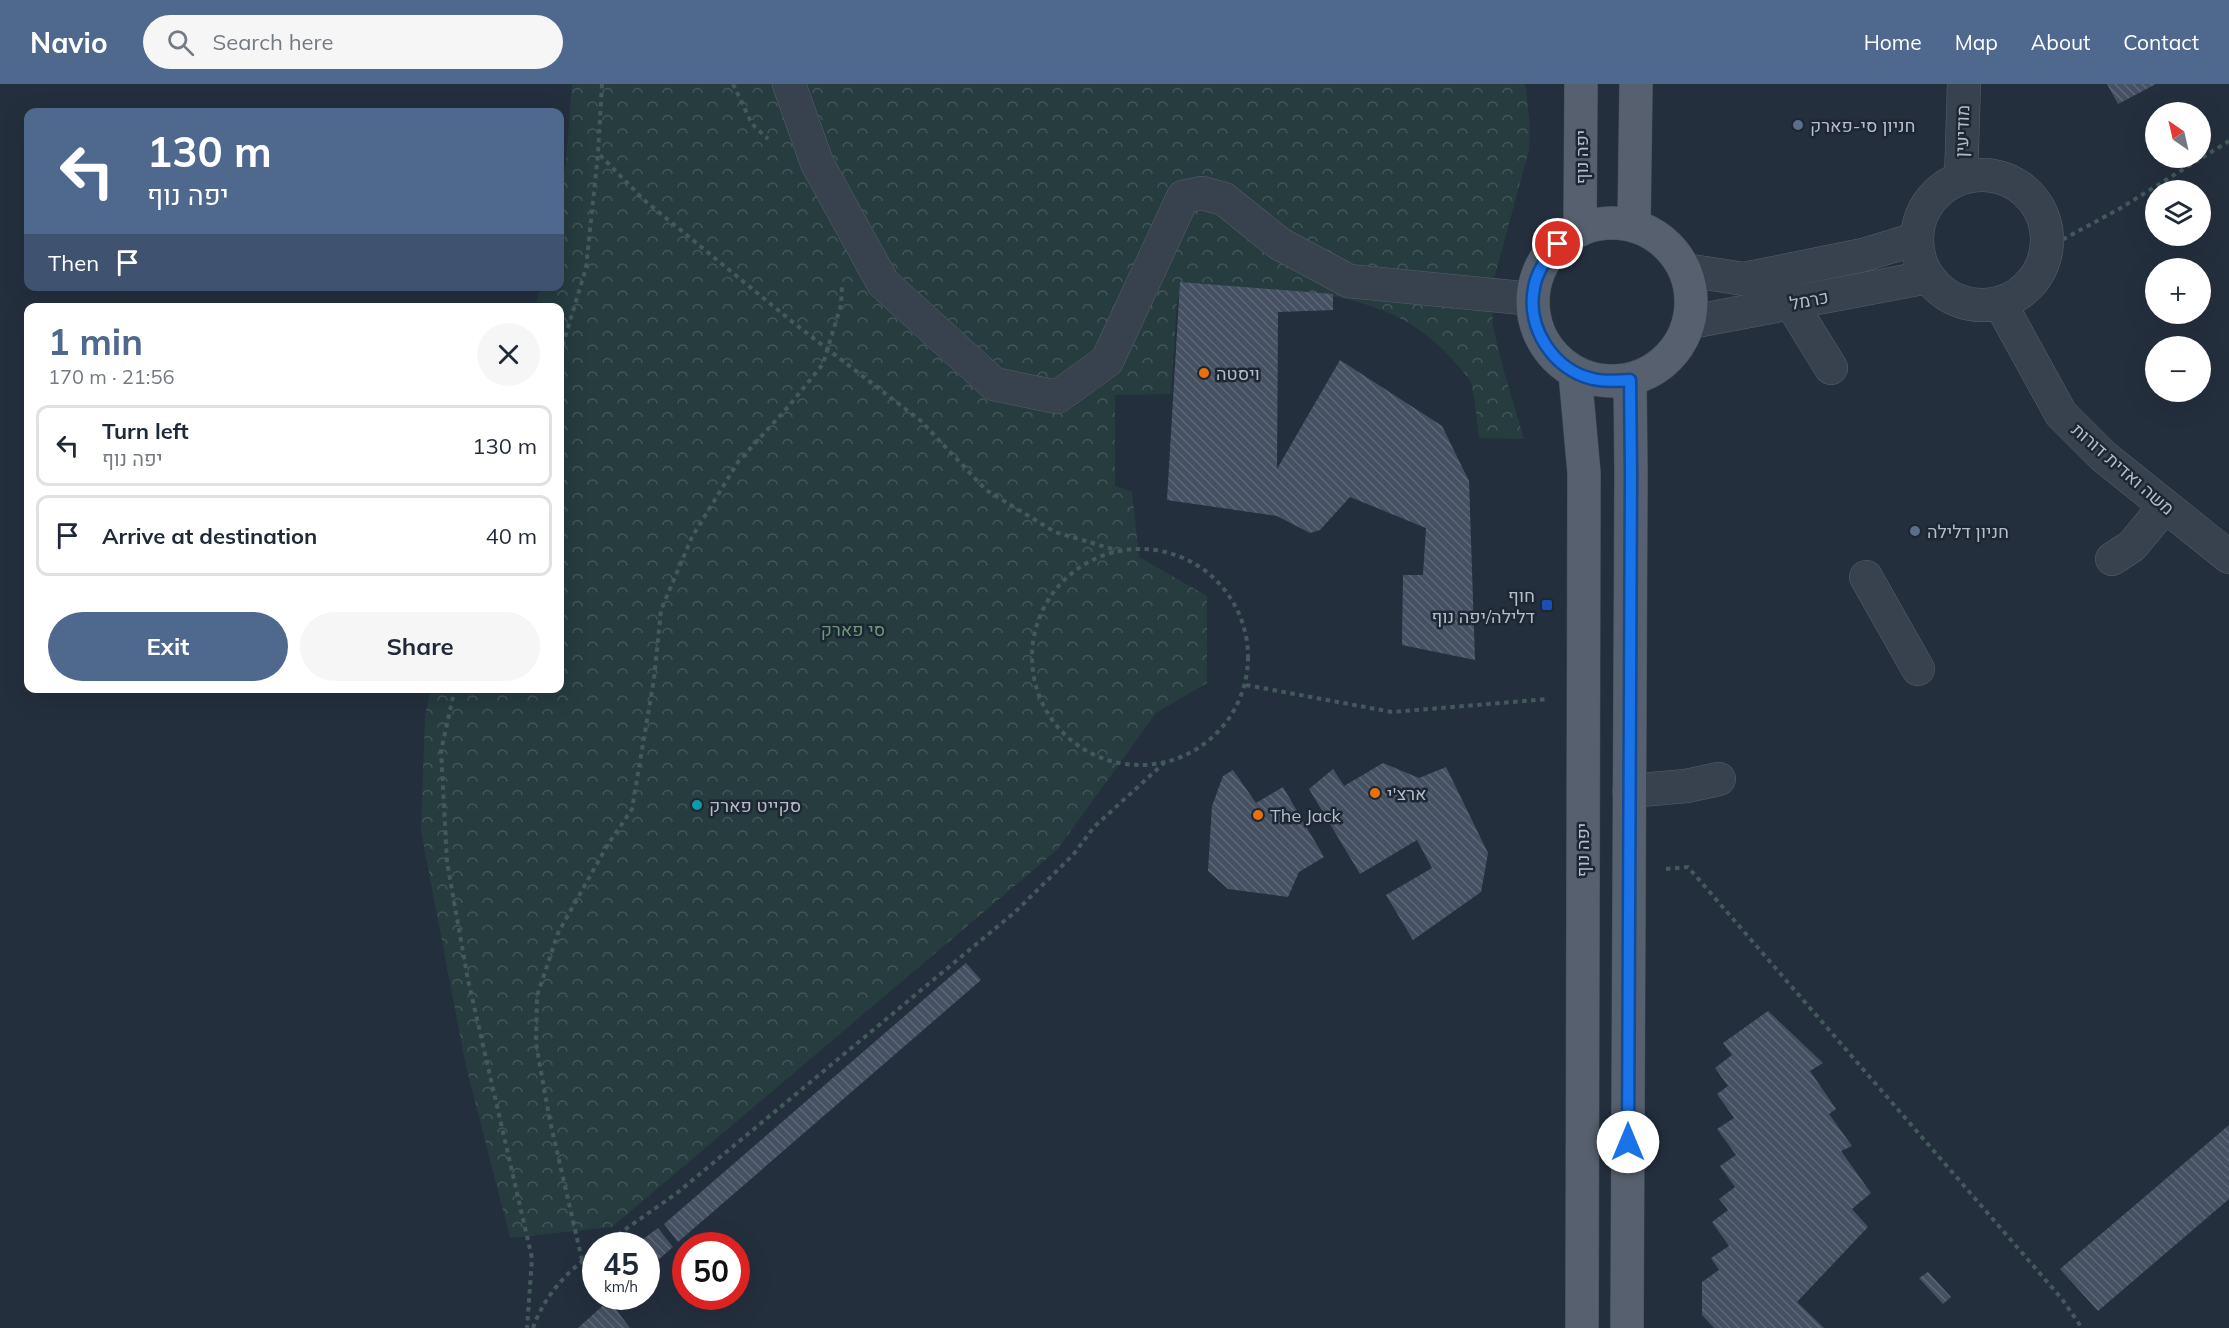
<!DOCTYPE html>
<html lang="en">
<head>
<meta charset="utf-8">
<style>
	body { margin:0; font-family:Mulish,Heebo,sans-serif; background:#f6f6f7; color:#1f2937; height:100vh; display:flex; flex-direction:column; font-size:22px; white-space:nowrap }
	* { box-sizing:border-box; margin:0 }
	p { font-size:20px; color:#747a83 }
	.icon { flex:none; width:33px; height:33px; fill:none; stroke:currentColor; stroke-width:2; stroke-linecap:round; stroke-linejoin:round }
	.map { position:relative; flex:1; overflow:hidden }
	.drawer { position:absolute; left:24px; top:219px; width:540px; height:390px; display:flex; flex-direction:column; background:#fff; border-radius:12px; box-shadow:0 6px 24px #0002 }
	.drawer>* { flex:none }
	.hud { position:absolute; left:24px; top:24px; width:540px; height:183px; border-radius:12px; box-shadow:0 6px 24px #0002; background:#4f688e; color:#fff; overflow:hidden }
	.needle { width:39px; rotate:326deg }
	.controls { position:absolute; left:2145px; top:18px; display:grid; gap:12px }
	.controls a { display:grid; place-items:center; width:66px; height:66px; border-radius:50%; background:#fff; box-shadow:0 6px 24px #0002; font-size:30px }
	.speed { position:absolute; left:582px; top:1148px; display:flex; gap:12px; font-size:30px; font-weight:700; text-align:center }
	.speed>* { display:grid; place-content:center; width:78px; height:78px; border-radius:50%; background:#fff; box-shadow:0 6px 24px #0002; line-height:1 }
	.speed small { font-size:15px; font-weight:400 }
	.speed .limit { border:9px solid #d22; background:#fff; color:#111 }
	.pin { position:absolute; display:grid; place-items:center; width:51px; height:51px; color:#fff; margin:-26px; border:3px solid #fff; border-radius:50%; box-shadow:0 2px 6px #0007 }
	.me { position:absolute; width:66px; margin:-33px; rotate:0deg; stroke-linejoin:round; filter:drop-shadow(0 0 4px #0008) }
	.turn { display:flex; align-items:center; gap:21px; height:126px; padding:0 24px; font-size:27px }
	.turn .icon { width:78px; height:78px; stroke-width:2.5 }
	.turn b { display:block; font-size:42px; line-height:51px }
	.then { display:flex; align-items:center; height:57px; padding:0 24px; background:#0003; gap:12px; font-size:22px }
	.round { display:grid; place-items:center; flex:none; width:63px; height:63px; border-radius:32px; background:#f6f6f7 }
	.head { display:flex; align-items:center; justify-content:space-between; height:102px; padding:0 24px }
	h1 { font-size:36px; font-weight:700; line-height:45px; color:#4f688e }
	.action { display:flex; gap:12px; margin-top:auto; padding:12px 24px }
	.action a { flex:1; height:69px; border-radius:36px; background:#4f688e; color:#fff; font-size:24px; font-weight:700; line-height:69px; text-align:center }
	.action a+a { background:#f6f6f7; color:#1f2937 }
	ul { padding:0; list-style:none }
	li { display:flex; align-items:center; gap:18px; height:81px; margin:0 12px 9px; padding:0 12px; border:3px solid #e0e1e3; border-radius:12px }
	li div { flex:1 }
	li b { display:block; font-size:22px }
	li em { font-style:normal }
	header { display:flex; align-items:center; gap:36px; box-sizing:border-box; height:84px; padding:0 30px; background:#4f688e; color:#fff }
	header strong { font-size:28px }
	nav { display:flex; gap:33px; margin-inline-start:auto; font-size:21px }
	.search { width:420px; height:54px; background:#f6f6f7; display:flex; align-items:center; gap:15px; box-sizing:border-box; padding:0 21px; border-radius:33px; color:#747a83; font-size:22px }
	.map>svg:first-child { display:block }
	.forest { fill:url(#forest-crowns) }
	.building { fill:url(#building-back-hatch) }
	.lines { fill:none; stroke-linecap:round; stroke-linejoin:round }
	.minor-casing { stroke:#565f6c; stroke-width:34 }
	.major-casing { stroke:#414a57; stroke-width:34 }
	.path { stroke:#44595c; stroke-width:4; stroke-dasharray:4.5 4.5; stroke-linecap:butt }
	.minor { stroke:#38414e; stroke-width:33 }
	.major { stroke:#56606e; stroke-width:33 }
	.route-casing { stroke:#114b97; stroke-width:15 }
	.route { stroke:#1a73e8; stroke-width:10 }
	.service-dot { fill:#5c6f8a; stroke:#1d2633; stroke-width:2 }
	.food-dot { fill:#e8710a; stroke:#1d2633; stroke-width:2 }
	.transit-dot { fill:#1a4fb4; stroke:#1d2633; stroke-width:2 }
	.culture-dot { fill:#0f9aa8; stroke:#1d2633; stroke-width:2 }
	.labels { text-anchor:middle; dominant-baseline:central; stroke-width:5; stroke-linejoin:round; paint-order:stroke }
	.poi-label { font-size:18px; fill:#b4bcc9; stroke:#1d2633; text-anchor:start }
	.street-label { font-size:18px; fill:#b4bcc9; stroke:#1d2633 }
	.park-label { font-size:18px; fill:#6b9a76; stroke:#1d2633 }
</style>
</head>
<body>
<header>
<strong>Navio</strong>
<div class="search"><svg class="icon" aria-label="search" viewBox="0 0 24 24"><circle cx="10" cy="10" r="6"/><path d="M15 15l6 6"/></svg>Search here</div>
<nav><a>Home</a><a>Map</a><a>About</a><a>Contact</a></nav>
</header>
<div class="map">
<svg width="2229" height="1244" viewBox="0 0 2229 1244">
	<defs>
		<pattern id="forest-crowns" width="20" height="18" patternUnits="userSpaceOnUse" patternTransform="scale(1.5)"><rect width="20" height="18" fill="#263c3f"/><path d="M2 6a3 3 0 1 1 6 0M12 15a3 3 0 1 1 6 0" fill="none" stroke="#435659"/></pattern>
		<pattern id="building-back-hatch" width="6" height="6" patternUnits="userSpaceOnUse" patternTransform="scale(1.5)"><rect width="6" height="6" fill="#455162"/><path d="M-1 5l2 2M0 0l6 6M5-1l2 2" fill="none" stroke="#5d6877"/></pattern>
	</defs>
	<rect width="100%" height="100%" fill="#242f3e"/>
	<path class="forest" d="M 572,0 L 1525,0 L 1530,39 L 1529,66 L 1491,206 L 1493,243 L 1503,284 L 1524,355 L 1479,354 C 1477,341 1475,304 1469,295 C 1464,288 1457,281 1451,274 C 1384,198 1281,208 1189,203 L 1177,216 L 1171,310 L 1115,311 L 1115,402 L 1132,408 L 1139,473 L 1207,512 L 1207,599 L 1156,629 L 1057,766 L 612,1143 L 510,1154 L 466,982 L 421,747 L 425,632 L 431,605 L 560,604 L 560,224 L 535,223 L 540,203 L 560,202 L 560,111 L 566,79 Z"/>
	<g class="building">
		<polygon points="2107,0 2156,0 2118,20"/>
		<polygon points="1180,198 1333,210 1333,226 1278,228 1277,385 1340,276 1442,342 1469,397 1475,576 1402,561 1403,491 1423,491 1426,444 1350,413 1320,446 1310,449 1277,432 1167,416"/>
		<polygon points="1383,679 1419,694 1446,683 1488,769 1481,808 1413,856 1386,811 1432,784 1417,756 1360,790 1309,705 1333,685 1344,702"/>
		<polygon points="1233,686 1256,719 1283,703 1324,773 1299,788 1288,813 1228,805 1208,787 1212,722 1223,692"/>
		<polygon points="966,879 981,896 678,1158 664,1140"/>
		<polygon points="1768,927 1823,979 1810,987 1836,1025 1829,1030 1852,1062 1841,1067 1871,1109 1852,1125 1868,1143 1797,1218 1824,1244 1714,1244 1702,1231 1702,1198 1719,1186 1711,1174 1729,1162 1712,1138 1728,1126 1719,1115 1735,1103 1720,1082 1736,1071 1717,1045 1734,1034 1717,1010 1728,1002 1715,984 1732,971 1723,959"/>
		<polygon points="2229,1041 2229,1115 2098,1227 2060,1185"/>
		<polygon points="658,1144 673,1163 651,1182 646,1177 646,1161 635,1161"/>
		<polygon points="1928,1188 1951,1213 1943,1220 1919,1194"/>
		<polygon points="609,1216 630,1244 578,1244"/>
	</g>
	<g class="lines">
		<defs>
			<g id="minor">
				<polyline points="789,0 817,79 883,199 994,300 1057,313 1107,277 1183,113 1202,109 1224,115 1280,160 1349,197 1533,215"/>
				<circle cx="1982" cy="156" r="65"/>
				<polyline points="1961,94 1964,0"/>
				<polyline points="1685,186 1744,195 1863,171 1916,155"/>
				<polyline points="1791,219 1831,284"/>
				<polyline points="2000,219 2061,330 2103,372 2229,473"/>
				<polyline points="1691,238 1928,193"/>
				<polyline points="2112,475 2132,462 2165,422"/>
				<polyline points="1866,493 1918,585"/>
				<polyline points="1629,707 1686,702 1719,695"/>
			</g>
			<g id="major">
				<circle cx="1612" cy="218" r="79"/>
				<polyline points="1634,142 1636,0"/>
				<polyline points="1580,146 1581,0"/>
				<polyline points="1575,289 1584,389 1582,1244"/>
				<polyline points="1627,1244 1631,389 1630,296"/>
			</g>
		</defs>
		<use href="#minor" class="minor-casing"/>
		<use href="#major" class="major-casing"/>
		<g class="path">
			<polyline points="602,0 598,69 644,116 795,240 921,337 986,406 1055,448 1116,466"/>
			<polyline points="733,0 752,40 768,55"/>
			<polyline points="2047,164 2119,125 2229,57"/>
			<polyline points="560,270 586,184 598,70"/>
			<circle cx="1140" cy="573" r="108"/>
			<polyline points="1246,601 1392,628 1548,615"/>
			<polyline points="455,604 441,667 447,778 468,896 532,1174 527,1244"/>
			<polyline points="1666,785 1688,783 2062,1215 2082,1244"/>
			<polyline points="603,1161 677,1109 1015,828 1073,771 1094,743 1164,679"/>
			<polyline points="582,1176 550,1037 536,960 537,912 558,849 607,762 632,725 654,595 661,526 692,453 738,378 788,323 823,280 841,221 842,202"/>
			<path d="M 533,1244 C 544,1212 568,1186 596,1167"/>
		</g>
		<use href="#minor" class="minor"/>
		<use href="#major" class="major"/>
	</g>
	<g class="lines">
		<defs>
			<path id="route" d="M 1558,160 C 1548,173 1537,186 1534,204 C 1526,243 1553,286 1593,295 C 1605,298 1618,297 1630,296 L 1631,389 L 1628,1058"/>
		</defs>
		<use href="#route" class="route-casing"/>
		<use href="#route" class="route"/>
	</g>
	<g class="service-dot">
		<circle cx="1798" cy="41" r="6"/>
		<circle cx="1915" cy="447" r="6"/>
	</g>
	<g class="food-dot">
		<circle cx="1204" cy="289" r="6"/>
		<circle cx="1375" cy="709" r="6"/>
		<circle cx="1258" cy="731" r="6"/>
	</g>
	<rect class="transit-dot" x="1541" y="515" width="12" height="12" rx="3"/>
	<circle class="culture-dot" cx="697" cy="721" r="6"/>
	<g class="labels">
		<g class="poi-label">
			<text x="1810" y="41">חניון סי-פארק</text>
			<text x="1216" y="289">ויסטה</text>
			<text x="1927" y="447">חניון דלילה</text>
			<text x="1535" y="511" text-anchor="end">חוף<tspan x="1535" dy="21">דלילה/יפה נוף</tspan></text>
			<text x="1387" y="709">ארצ'י</text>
			<text x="709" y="721">סקייט פארק</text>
			<text x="1270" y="731">The Jack</text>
		</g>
		<g class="street-label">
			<text transform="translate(1962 47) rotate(-88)">מודיעין</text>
			<text transform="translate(1581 73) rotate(-90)">יפה נוף</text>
			<text transform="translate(1809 216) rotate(-11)">כרמל</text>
			<text transform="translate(2123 385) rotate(41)">משה ואדית דורות</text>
			<text transform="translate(1582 766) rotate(-90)">יפה נוף</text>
		</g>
		<g class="park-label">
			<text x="853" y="545">סי פארק</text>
		</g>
	</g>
</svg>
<div class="controls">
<a><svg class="needle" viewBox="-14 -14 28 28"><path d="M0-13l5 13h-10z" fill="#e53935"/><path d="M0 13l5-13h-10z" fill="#747a83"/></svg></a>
<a><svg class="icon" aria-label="layers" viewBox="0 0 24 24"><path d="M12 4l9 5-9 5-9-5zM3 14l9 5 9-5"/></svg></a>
<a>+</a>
<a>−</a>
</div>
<div class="speed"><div>45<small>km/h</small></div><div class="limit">50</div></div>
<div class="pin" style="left:1558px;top:160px;background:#d93025"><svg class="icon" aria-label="arrive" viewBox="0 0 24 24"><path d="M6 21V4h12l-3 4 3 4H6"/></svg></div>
<svg class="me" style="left:1628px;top:1058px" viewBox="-20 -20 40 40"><circle r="19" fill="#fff"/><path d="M0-13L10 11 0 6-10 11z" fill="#1a73e8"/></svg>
<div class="hud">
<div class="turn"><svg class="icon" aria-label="left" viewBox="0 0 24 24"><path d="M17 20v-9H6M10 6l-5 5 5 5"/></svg><div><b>130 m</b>יפה נוף</div></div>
<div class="then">Then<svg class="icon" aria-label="arrive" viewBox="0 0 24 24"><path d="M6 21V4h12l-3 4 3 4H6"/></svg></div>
</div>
<section class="drawer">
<div class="head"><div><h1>1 min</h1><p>170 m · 21:56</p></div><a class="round"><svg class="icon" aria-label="close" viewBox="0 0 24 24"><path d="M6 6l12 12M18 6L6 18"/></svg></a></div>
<ul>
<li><svg class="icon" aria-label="left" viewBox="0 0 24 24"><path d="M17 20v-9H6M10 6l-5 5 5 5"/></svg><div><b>Turn left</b><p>יפה נוף</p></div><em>130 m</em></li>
<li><svg class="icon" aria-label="arrive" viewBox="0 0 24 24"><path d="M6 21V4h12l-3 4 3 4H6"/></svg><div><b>Arrive at destination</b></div><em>40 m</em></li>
</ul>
<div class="action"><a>Exit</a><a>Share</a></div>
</section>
</div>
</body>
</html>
